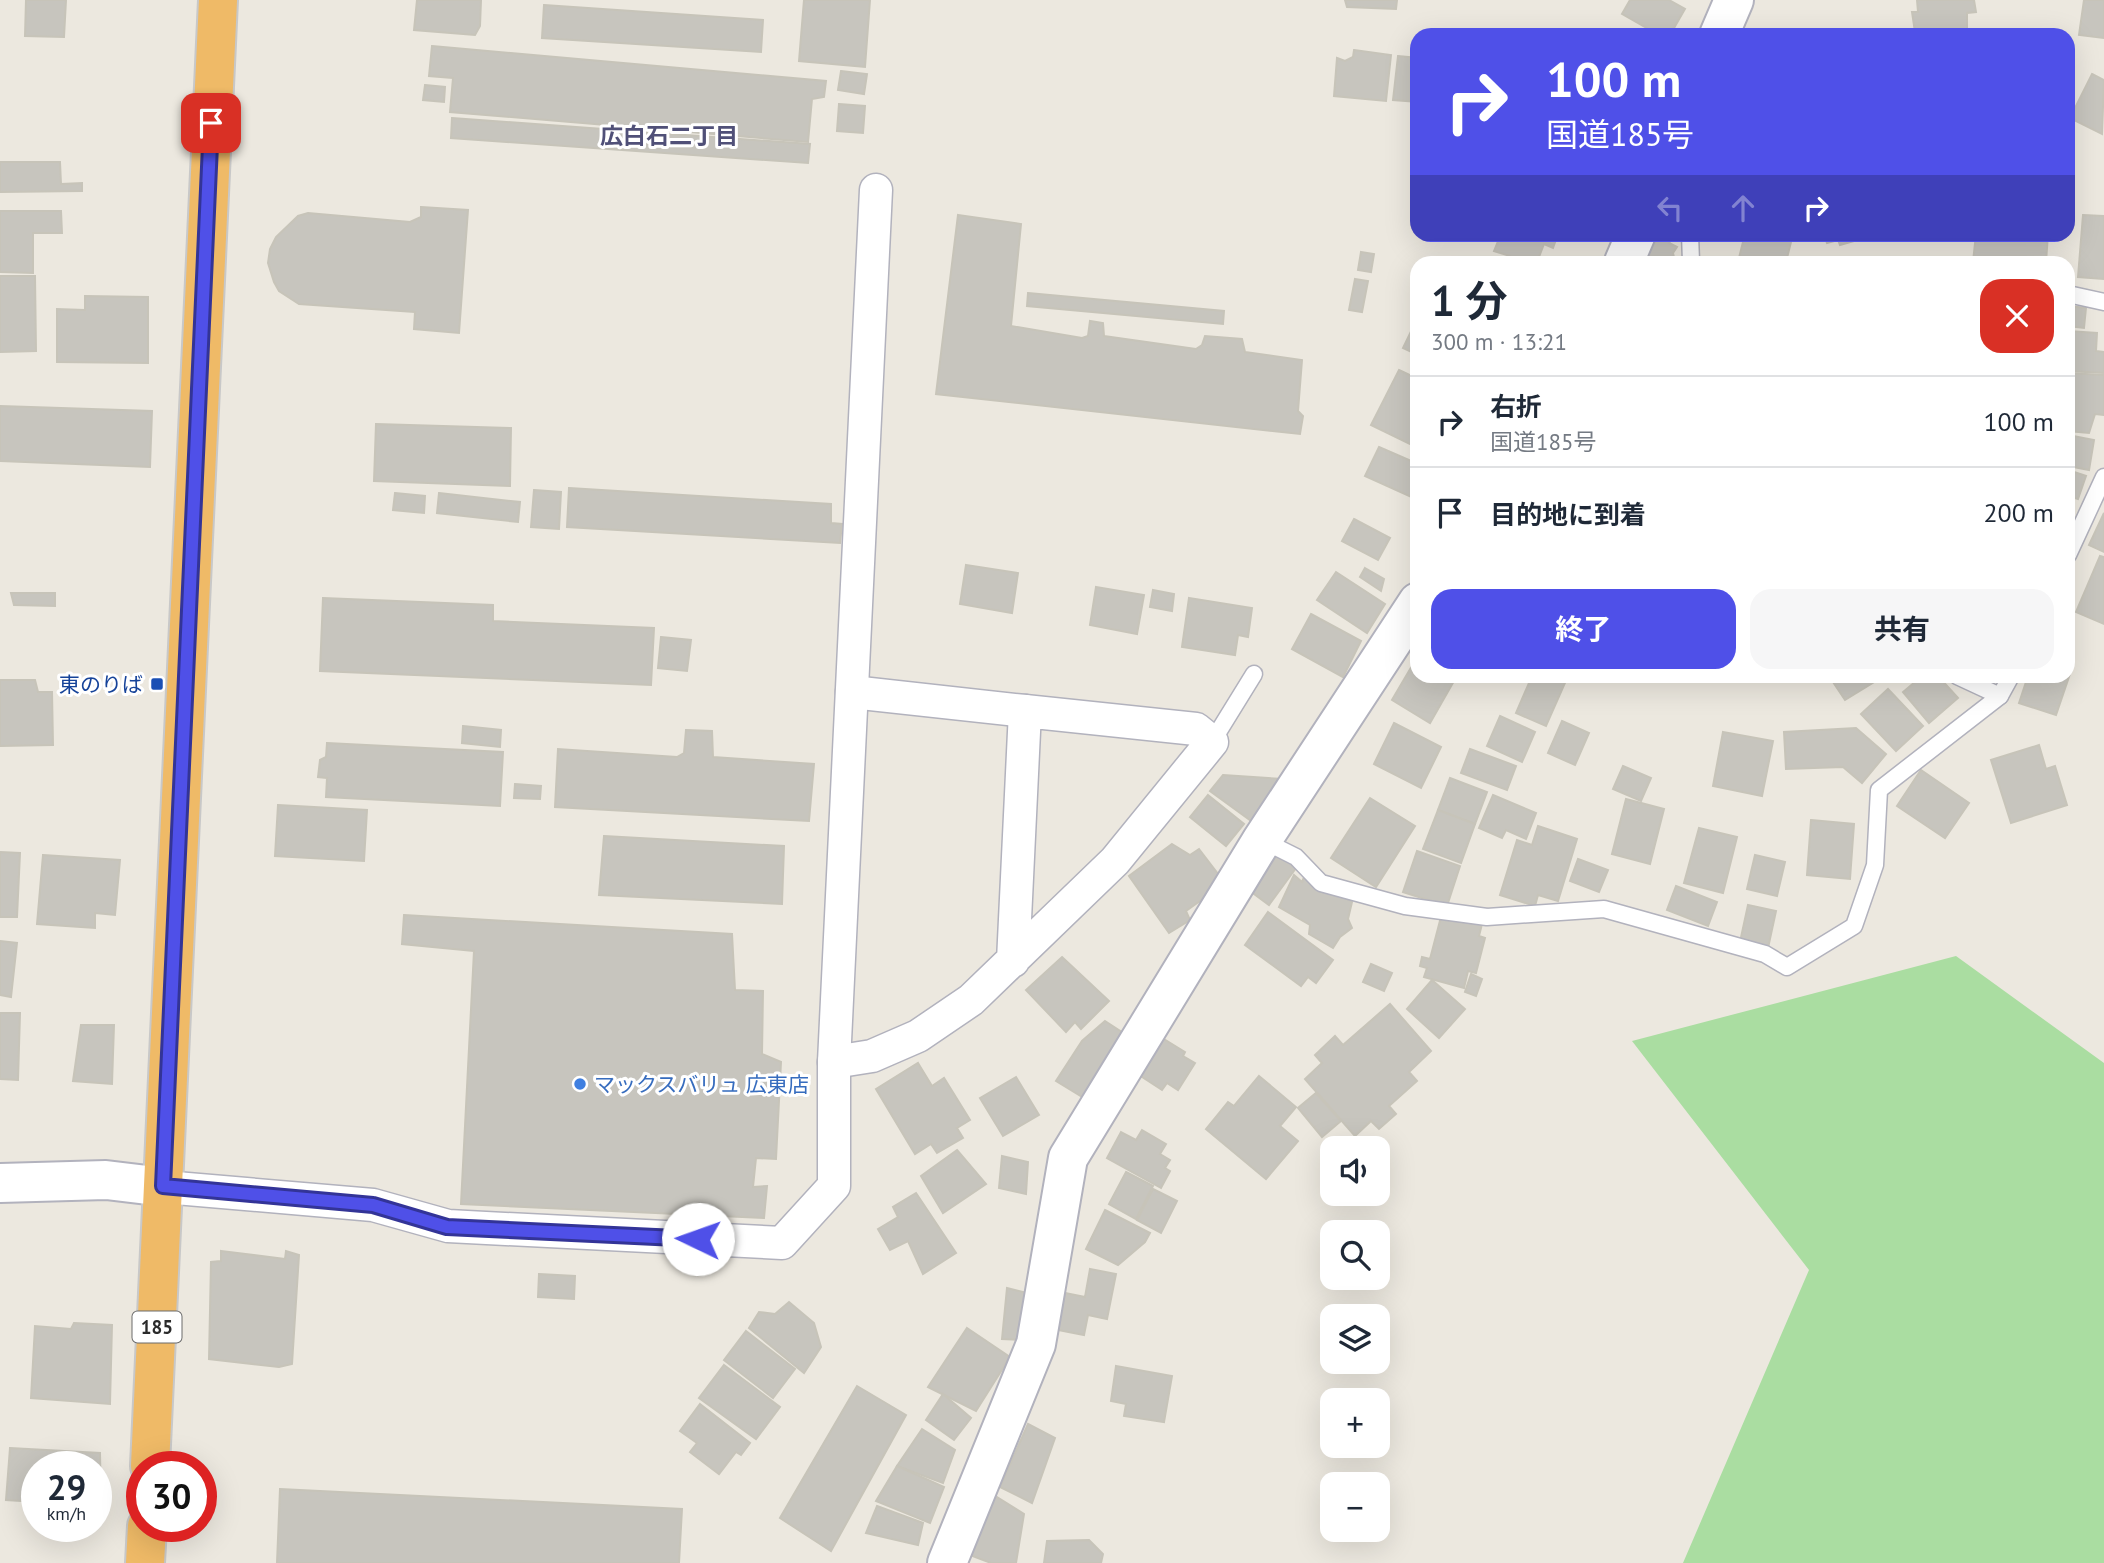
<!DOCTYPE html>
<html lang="ja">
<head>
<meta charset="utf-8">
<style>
	body { margin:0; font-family:"PT Sans","Noto Sans JP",sans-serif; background:#f6f6f7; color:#1f2937; height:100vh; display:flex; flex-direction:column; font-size:26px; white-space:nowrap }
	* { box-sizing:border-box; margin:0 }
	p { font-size:23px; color:#747a83 }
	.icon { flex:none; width:38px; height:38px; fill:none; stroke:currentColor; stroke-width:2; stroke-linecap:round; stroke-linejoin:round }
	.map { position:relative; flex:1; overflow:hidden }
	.drawer { position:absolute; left:1410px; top:256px; width:665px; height:427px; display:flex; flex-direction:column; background:#fff; border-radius:21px; box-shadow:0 7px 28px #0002 }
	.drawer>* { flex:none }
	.hud { position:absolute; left:1410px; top:28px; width:665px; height:214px; border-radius:21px; box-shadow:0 7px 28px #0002; background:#4f50e8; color:#fff; overflow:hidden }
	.tools { position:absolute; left:1320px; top:1136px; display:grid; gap:14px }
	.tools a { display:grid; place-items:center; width:70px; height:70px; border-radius:14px; background:#fff; box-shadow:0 7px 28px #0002; font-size:35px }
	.speed { position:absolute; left:21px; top:1451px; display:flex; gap:14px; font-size:35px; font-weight:700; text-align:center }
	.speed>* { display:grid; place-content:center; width:91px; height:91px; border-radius:50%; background:#fff; box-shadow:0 7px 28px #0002; line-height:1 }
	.speed small { font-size:18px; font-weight:400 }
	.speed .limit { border:10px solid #d22; background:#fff; color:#111 }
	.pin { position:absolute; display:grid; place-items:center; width:60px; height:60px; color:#fff; margin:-30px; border-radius:14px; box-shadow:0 4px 10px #0006 }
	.me { position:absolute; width:77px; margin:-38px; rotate:273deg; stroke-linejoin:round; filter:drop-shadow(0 0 5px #0008) }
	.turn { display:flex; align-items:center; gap:24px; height:147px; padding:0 21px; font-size:32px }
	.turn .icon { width:91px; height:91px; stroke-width:2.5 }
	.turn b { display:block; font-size:49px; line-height:60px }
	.lanes { display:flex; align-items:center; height:66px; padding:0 21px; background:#0003; justify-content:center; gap:35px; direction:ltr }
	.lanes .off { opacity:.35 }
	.round { display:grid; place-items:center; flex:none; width:74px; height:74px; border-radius:21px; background:#f6f6f7 }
	.overview { display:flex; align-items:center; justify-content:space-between; height:119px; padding:0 21px }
	h1 { font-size:42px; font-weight:700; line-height:52px }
	.cta { display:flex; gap:14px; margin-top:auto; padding:14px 21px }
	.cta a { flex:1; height:80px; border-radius:21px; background:#4f50e8; color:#fff; font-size:28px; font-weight:700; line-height:80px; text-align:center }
	.cta a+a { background:#f6f6f7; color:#1f2937 }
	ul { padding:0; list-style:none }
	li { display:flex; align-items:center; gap:21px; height:91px; padding:0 21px; border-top:2px solid #e0e1e3 }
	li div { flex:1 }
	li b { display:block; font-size:26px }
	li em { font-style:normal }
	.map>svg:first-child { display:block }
	.green { fill:#aadda1 }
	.building { fill:#c7c5be; stroke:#c7c4b9; stroke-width:2 }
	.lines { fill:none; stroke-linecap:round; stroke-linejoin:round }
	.lane-casing { stroke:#b2b2bd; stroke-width:19 }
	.street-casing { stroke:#b2b2bd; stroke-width:35 }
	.secondary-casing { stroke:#b2b2bd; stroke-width:42 }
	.highway-casing { stroke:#c8c8c8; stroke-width:42 }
	.lane { stroke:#fff; stroke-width:16 }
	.street { stroke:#fff; stroke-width:32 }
	.secondary { stroke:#fff; stroke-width:38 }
	.highway { stroke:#efba67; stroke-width:38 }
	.route-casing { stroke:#333497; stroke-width:18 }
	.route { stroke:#4f50e8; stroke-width:12 }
	.transit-dot { fill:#1a4fb4; stroke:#fff; stroke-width:2.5 }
	.shop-dot { fill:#3f7fe0; stroke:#fff; stroke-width:2.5 }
	.labels { text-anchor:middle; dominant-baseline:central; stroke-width:6; stroke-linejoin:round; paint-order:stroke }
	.shield { fill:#fff; stroke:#6b6b6b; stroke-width:2 }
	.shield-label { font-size:19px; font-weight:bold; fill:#2b2b2b }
	.transit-label { font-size:21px; fill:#164399; stroke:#fff; text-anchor:end }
	.shop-label { font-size:21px; fill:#366cbe; stroke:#fff; text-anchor:start }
	.neighbourhood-label { font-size:23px; font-weight:bold; fill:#505078; stroke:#fff }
</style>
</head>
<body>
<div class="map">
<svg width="2104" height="1563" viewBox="0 0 2104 1563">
	<rect width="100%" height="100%" fill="#ece8df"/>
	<polygon class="green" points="1956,956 2104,1063 2104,1563 1683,1563 1809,1270 1632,1041"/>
	<g class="building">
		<polygon points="26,0 66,0 64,37 25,36"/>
		<polygon points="417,0 481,0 480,26 475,35 414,30"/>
		<polygon points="804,0 870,0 865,67 799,61"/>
		<polygon points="1345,0 1397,0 1396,9 1347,7"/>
		<polygon points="1630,0 1669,0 1685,9 1670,35 1659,35 1622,14"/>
		<polygon points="1917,0 1974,0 1976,12 1967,13 1967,34 1919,35 1915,32 1912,12 1918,12"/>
		<polygon points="2084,0 2104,0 2104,38 2079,35"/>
		<polygon points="544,5 763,20 761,52 542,38"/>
		<polygon points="432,46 826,81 824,97 812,99 808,142 450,112 453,78 429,76"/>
		<polygon points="1354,50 1391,55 1386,101 1334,96 1337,58 1345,61 1353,57"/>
		<polygon points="1398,56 1418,58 1418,102 1393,100"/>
		<polygon points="841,71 867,74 864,94 838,90"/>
		<polygon points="2092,74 2104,80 2102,134 2070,118"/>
		<polygon points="425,85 445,87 444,102 423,100"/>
		<polygon points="839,104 865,106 863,133 837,131"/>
		<polygon points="452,118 810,144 808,163 451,138"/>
		<polygon points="0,162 60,162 61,184 82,183 82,191 0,192"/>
		<polygon points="421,207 468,210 459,333 414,329 415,312 299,304 279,291 274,282 268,263 270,249 276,237 298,216 308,213 410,222 421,217"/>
		<polygon points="0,211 61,211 62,233 33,233 33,273 0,272"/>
		<polygon points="958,215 1021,224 1011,326 1082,338 1088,336 1090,321 1103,323 1104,336 1196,349 1202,345 1205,336 1242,339 1245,352 1302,360 1298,411 1303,416 1300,434 936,394"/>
		<polygon points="2083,215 2104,216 2104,279 2078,277"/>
		<polygon points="1501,234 1558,234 1553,248 1544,244 1537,262 1511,262 1510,256 1494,251"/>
		<polygon points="1655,234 1673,236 1669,243 1677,247 1673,253 1675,262 1640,262"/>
		<polygon points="1745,234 1793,234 1786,262 1738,262"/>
		<polygon points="1824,234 1860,234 1861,239 1840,245 1838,240 1827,243"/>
		<polygon points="1976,234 2048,234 2046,262 1973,262"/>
		<polygon points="1361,252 1374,254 1371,272 1358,270"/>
		<polygon points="1820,259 1872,260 1872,262 1820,262"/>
		<polygon points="0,276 35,276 36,351 0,352"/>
		<polygon points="1355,279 1368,281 1362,312 1349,310"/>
		<polygon points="1028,293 1224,311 1223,324 1027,306"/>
		<polygon points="85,296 148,297 148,363 57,362 57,309 85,310"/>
		<polygon points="2068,306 2086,308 2084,328 2068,326"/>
		<polygon points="1418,317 1418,355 1403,348"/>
		<polygon points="2068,331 2097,333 2096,351 2104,352 2104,373 2068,371"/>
		<polygon points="1399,370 1418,379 1418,448 1371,425"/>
		<polygon points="2068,373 2104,375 2104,415 2095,414 2089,433 2068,431"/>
		<polygon points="0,406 152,411 150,467 0,461"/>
		<polygon points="376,424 511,428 510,486 374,481"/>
		<polygon points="2068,435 2094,440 2089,470 2068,466"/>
		<polygon points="1379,447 1418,464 1418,500 1365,476"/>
		<polygon points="2068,470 2086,476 2078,499 2068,496"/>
		<polygon points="569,488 831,504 831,523 842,524 840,543 567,527"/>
		<polygon points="534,490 561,492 559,529 531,527"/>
		<polygon points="395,493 425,496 424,513 393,510"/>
		<polygon points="439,493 520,502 518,522 437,513"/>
		<polygon points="2104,513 2104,552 2089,545"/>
		<polygon points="1354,519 1390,538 1378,560 1342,541"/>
		<polygon points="2100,556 2104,557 2104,624 2076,612"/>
		<polygon points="966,565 1018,573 1012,613 960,604"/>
		<polygon points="1365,568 1384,579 1381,591 1360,577"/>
		<polygon points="1336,572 1385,604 1367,633 1317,600"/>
		<polygon points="1096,587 1144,595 1137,634 1090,625"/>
		<polygon points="1153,590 1174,594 1172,611 1150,607"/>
		<polygon points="11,593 55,593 55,606 14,605"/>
		<polygon points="323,598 493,605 493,621 654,628 651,685 320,671"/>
		<polygon points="1189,598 1252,608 1248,637 1238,635 1235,655 1182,647"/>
		<polygon points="1311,614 1361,641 1343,677 1292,649"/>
		<polygon points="661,637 691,640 687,671 658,668"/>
		<polygon points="1416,659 1418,676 1444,676 1454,681 1430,723 1392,700"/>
		<polygon points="2068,663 2073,665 2056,715 2019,703 2028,676 2068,676"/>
		<polygon points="1532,676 1568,676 1546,726 1516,713"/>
		<polygon points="1829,676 1884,676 1845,700"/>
		<polygon points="1922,676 1938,676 1958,698 1929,723 1903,692"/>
		<polygon points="0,680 35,680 38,692 52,692 53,745 0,746"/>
		<polygon points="1888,689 1923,726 1896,751 1861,714"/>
		<polygon points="1500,716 1535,732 1522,762 1487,746"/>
		<polygon points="1562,721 1589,733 1575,765 1548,753"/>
		<polygon points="1394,723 1441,747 1421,788 1374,764"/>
		<polygon points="463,726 501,730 500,747 462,743"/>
		<polygon points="1856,728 1886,754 1862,783 1843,767 1786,769 1784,732"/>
		<polygon points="686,730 712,731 713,757 814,764 809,821 555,807 558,749 677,757 684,753"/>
		<polygon points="1723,732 1773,741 1762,796 1713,786"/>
		<polygon points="327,743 503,752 500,806 326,797 327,778 318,777 320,760 326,757"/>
		<polygon points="2039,745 2046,769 2055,766 2067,805 2011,823 1991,760"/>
		<polygon points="1470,749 1516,766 1507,790 1461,773"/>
		<polygon points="1623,766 1651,778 1641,801 1613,789"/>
		<polygon points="1921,770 1969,803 1945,838 1897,806"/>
		<polygon points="1223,775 1282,779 1254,823 1210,791"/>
		<polygon points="1450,778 1487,792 1475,824 1438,810"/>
		<polygon points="515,784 541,786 540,799 514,798"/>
		<polygon points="1208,795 1244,824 1226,846 1190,817"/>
		<polygon points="1493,795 1536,813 1526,839 1506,830 1502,838 1479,828"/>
		<polygon points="1370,798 1415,826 1376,887 1331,858"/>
		<polygon points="1626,799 1664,809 1650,864 1612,854"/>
		<polygon points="278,805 367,810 364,861 275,856"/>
		<polygon points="1438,810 1475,824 1461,863 1423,849"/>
		<polygon points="1811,820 1854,824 1850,879 1807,875"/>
		<polygon points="1538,826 1577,839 1558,901 1538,895 1535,906 1500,895 1517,840 1532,845"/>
		<polygon points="1699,828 1737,837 1723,893 1684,883"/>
		<polygon points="604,836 784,846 782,904 599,895"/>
		<polygon points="1172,844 1190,855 1199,849 1225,883 1186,911 1190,920 1169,933 1129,876"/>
		<polygon points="1273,851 1296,868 1269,905 1246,888"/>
		<polygon points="1417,851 1460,866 1447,906 1403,892"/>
		<polygon points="0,852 20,853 17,917 0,917"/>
		<polygon points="43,855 120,860 115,915 95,913 95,928 37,924"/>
		<polygon points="1755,855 1785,862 1777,896 1747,889"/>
		<polygon points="1578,859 1608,870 1599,892 1570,881"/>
		<polygon points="1294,875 1302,882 1305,875 1352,902 1348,919 1352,928 1340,937 1333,948 1309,934 1310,925 1279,907"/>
		<polygon points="1676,886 1717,902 1708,926 1667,910"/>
		<polygon points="1748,905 1776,911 1768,948 1740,942"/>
		<polygon points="1268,912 1333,960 1316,983 1308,977 1301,986 1245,945"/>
		<polygon points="1442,913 1482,924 1479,936 1485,938 1476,973 1468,971 1464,988 1424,977 1427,968 1420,966 1422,957 1430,959"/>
		<polygon points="404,915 732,934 735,990 763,991 762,1054 781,1062 776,1159 756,1158 753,1187 767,1186 764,1218 461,1204 474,951 402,944"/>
		<polygon points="0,941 17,943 11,997 0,995"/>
		<polygon points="1062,957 1109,1001 1081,1029 1075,1022 1066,1032 1026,990"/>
		<polygon points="1371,964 1392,973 1384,991 1363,982"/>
		<polygon points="1471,974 1482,979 1476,996 1465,992"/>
		<polygon points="1432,980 1465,1009 1439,1038 1407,1009"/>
		<polygon points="1390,1004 1431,1051 1409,1072 1417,1081 1389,1106 1396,1114 1379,1129 1371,1121 1355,1136 1305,1079 1322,1063 1315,1055 1335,1036 1343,1045"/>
		<polygon points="0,1013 20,1013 18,1080 0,1079"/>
		<polygon points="1105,1021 1128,1036 1087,1100 1056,1081 1082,1041"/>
		<polygon points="81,1025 114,1025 112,1084 73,1081"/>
		<polygon points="1159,1036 1185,1052 1183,1056 1195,1063 1178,1090 1167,1083 1162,1090 1136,1073"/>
		<polygon points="918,1063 932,1086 944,1078 970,1120 957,1128 963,1138 937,1153 931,1144 915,1154 876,1089"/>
		<polygon points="1259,1076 1296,1107 1280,1126 1298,1141 1266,1179 1206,1129 1228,1102 1234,1106"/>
		<polygon points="1016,1077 1039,1115 1003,1136 980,1098"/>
		<polygon points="1316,1093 1341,1121 1322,1137 1298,1108"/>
		<polygon points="1142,1130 1166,1144 1160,1154 1170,1160 1165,1168 1170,1171 1161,1188 1107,1158 1121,1132 1136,1140"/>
		<polygon points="957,1150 986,1184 943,1213 921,1176"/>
		<polygon points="1002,1156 1028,1162 1026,1194 999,1188"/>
		<polygon points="1126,1172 1153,1186 1136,1219 1109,1204"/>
		<polygon points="1153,1189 1177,1201 1161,1233 1137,1220"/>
		<polygon points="916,1193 956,1253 923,1274 908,1241 890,1250 878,1229 898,1217 893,1207"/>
		<polygon points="1105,1210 1150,1233 1145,1242 1118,1265 1086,1249"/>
		<polygon points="221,1251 285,1259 286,1251 299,1255 292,1364 279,1367 209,1359 211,1262 221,1261"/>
		<polygon points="1090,1269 1116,1274 1107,1319 1088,1315 1084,1335 1058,1330 1065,1293 1085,1297"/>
		<polygon points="539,1274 575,1276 574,1299 538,1297"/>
		<polygon points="1007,1288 1031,1294 1026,1340 1002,1339"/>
		<polygon points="789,1302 814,1323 821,1347 804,1373 749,1328 759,1312 775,1314"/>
		<polygon points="74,1323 112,1325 110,1404 31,1398 35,1326 71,1329"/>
		<polygon points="967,1328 1010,1357 976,1411 928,1387"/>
		<polygon points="746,1331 795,1369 773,1398 724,1360"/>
		<polygon points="724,1365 780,1407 756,1439 699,1398"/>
		<polygon points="1116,1366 1172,1376 1164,1422 1124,1416 1126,1404 1111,1401"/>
		<polygon points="857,1386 906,1415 831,1551 780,1518"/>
		<polygon points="943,1394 971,1418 954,1440 926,1420"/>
		<polygon points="700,1404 750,1443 741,1455 736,1452 719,1474 690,1452 697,1443 680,1431"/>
		<polygon points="1028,1424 1055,1438 1032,1503 1000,1487"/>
		<polygon points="922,1429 955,1450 943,1483 897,1466"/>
		<polygon points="10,1448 100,1453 101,1506 96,1506 96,1466 37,1466 37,1502 6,1500"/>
		<polygon points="897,1466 944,1487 930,1523 876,1501"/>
		<polygon points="280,1489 682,1509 679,1563 277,1563"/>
		<polygon points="997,1497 1024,1514 1016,1563 991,1563 967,1554 985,1500"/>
		<polygon points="877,1506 923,1523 918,1545 866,1533"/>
		<polygon points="1089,1540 1103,1554 1101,1563 1044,1563 1047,1541"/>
	</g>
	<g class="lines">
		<defs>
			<g id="lane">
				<polyline points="1690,234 1691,262"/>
				<polyline points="2068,294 2104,302"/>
				<polyline points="2068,555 2104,477"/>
				<polyline points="1957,676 2000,696"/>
				<polyline points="1212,742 1254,674"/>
				<polyline points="1262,840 1296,857 1321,883 1405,906 1487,917 1604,909 1765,954 1787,967 1854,926 1875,865 1879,790 2000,696 2011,676"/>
			</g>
			<g id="street">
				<polyline points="852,692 1025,711"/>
				<polyline points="834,1062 872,1056 918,1036 971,1000 1115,861 1212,742 1196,729 1025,711 1013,961"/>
				<polyline points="164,1187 373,1205 448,1226 782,1243 834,1186 834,1062 876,190"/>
			</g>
			<g id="secondary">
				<polyline points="1719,35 1734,0"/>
				<polyline points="1624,262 1636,234"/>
				<polyline points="0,1183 106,1180 164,1187"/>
				<polyline points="947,1563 1036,1344 1068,1158 1262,840 1418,602"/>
			</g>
			<g id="highway">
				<polyline points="150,1466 218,0"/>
				<polyline points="145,1563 147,1526"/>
			</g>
		</defs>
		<use href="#lane" class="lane-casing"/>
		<use href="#street" class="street-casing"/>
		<use href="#secondary" class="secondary-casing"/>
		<use href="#highway" class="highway-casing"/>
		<use href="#lane" class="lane"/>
		<use href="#street" class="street"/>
		<use href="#secondary" class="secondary"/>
		<use href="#highway" class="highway"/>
	</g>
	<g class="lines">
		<defs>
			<polyline id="route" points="211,123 163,1186 373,1205 447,1227 698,1239"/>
		</defs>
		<use href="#route" class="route-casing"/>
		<use href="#route" class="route"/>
	</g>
	<rect class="transit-dot" x="150" y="677" width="14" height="14" rx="3.5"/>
	<circle class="shop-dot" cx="580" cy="1084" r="7"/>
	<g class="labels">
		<rect class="shield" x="132.5" y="1311.5" width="49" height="31" rx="5"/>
		<g class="shield-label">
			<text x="157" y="1327">185</text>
		</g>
		<g class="transit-label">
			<text x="143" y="684">東のりば</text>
		</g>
		<g class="shop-label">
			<text x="594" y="1084">マックスバリュ 広東店</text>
		</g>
		<g class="neighbourhood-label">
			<text x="669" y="135">広白石二丁目</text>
		</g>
	</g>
</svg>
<div class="tools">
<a><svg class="icon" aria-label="sound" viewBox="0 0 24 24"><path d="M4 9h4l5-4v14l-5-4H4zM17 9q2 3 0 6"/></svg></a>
<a><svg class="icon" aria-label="search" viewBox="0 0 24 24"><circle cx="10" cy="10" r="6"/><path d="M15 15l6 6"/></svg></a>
<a><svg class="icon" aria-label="layers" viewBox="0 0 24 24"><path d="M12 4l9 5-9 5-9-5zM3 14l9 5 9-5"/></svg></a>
<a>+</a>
<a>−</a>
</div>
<div class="speed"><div>29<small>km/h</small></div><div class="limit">30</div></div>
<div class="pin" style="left:211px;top:123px;background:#d93025"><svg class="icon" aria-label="arrive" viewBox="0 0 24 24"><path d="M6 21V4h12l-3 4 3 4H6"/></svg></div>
<svg class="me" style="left:698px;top:1239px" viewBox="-20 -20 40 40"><circle r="19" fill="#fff"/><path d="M0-13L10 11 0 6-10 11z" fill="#4f50e8"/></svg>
<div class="hud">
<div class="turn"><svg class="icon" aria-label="right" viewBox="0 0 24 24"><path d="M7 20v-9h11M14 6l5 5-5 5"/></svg><div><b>100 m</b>国道185号</div></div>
<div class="lanes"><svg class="icon off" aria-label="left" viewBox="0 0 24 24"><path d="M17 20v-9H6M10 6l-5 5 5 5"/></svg><svg class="icon off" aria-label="ahead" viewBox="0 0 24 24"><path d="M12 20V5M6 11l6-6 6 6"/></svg><svg class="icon" aria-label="right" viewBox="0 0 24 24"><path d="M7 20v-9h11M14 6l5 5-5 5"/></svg></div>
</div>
<section class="drawer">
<div class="overview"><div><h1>1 分</h1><p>300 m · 13:21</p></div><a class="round" style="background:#d93025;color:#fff"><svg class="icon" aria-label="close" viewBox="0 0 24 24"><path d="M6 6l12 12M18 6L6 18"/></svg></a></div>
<ul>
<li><svg class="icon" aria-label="right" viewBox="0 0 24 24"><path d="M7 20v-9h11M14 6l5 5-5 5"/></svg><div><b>右折</b><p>国道185号</p></div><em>100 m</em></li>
<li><svg class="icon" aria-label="arrive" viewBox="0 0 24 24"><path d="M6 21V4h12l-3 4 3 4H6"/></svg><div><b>目的地に到着</b></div><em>200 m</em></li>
</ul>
<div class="cta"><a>終了</a><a>共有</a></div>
</section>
</div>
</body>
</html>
